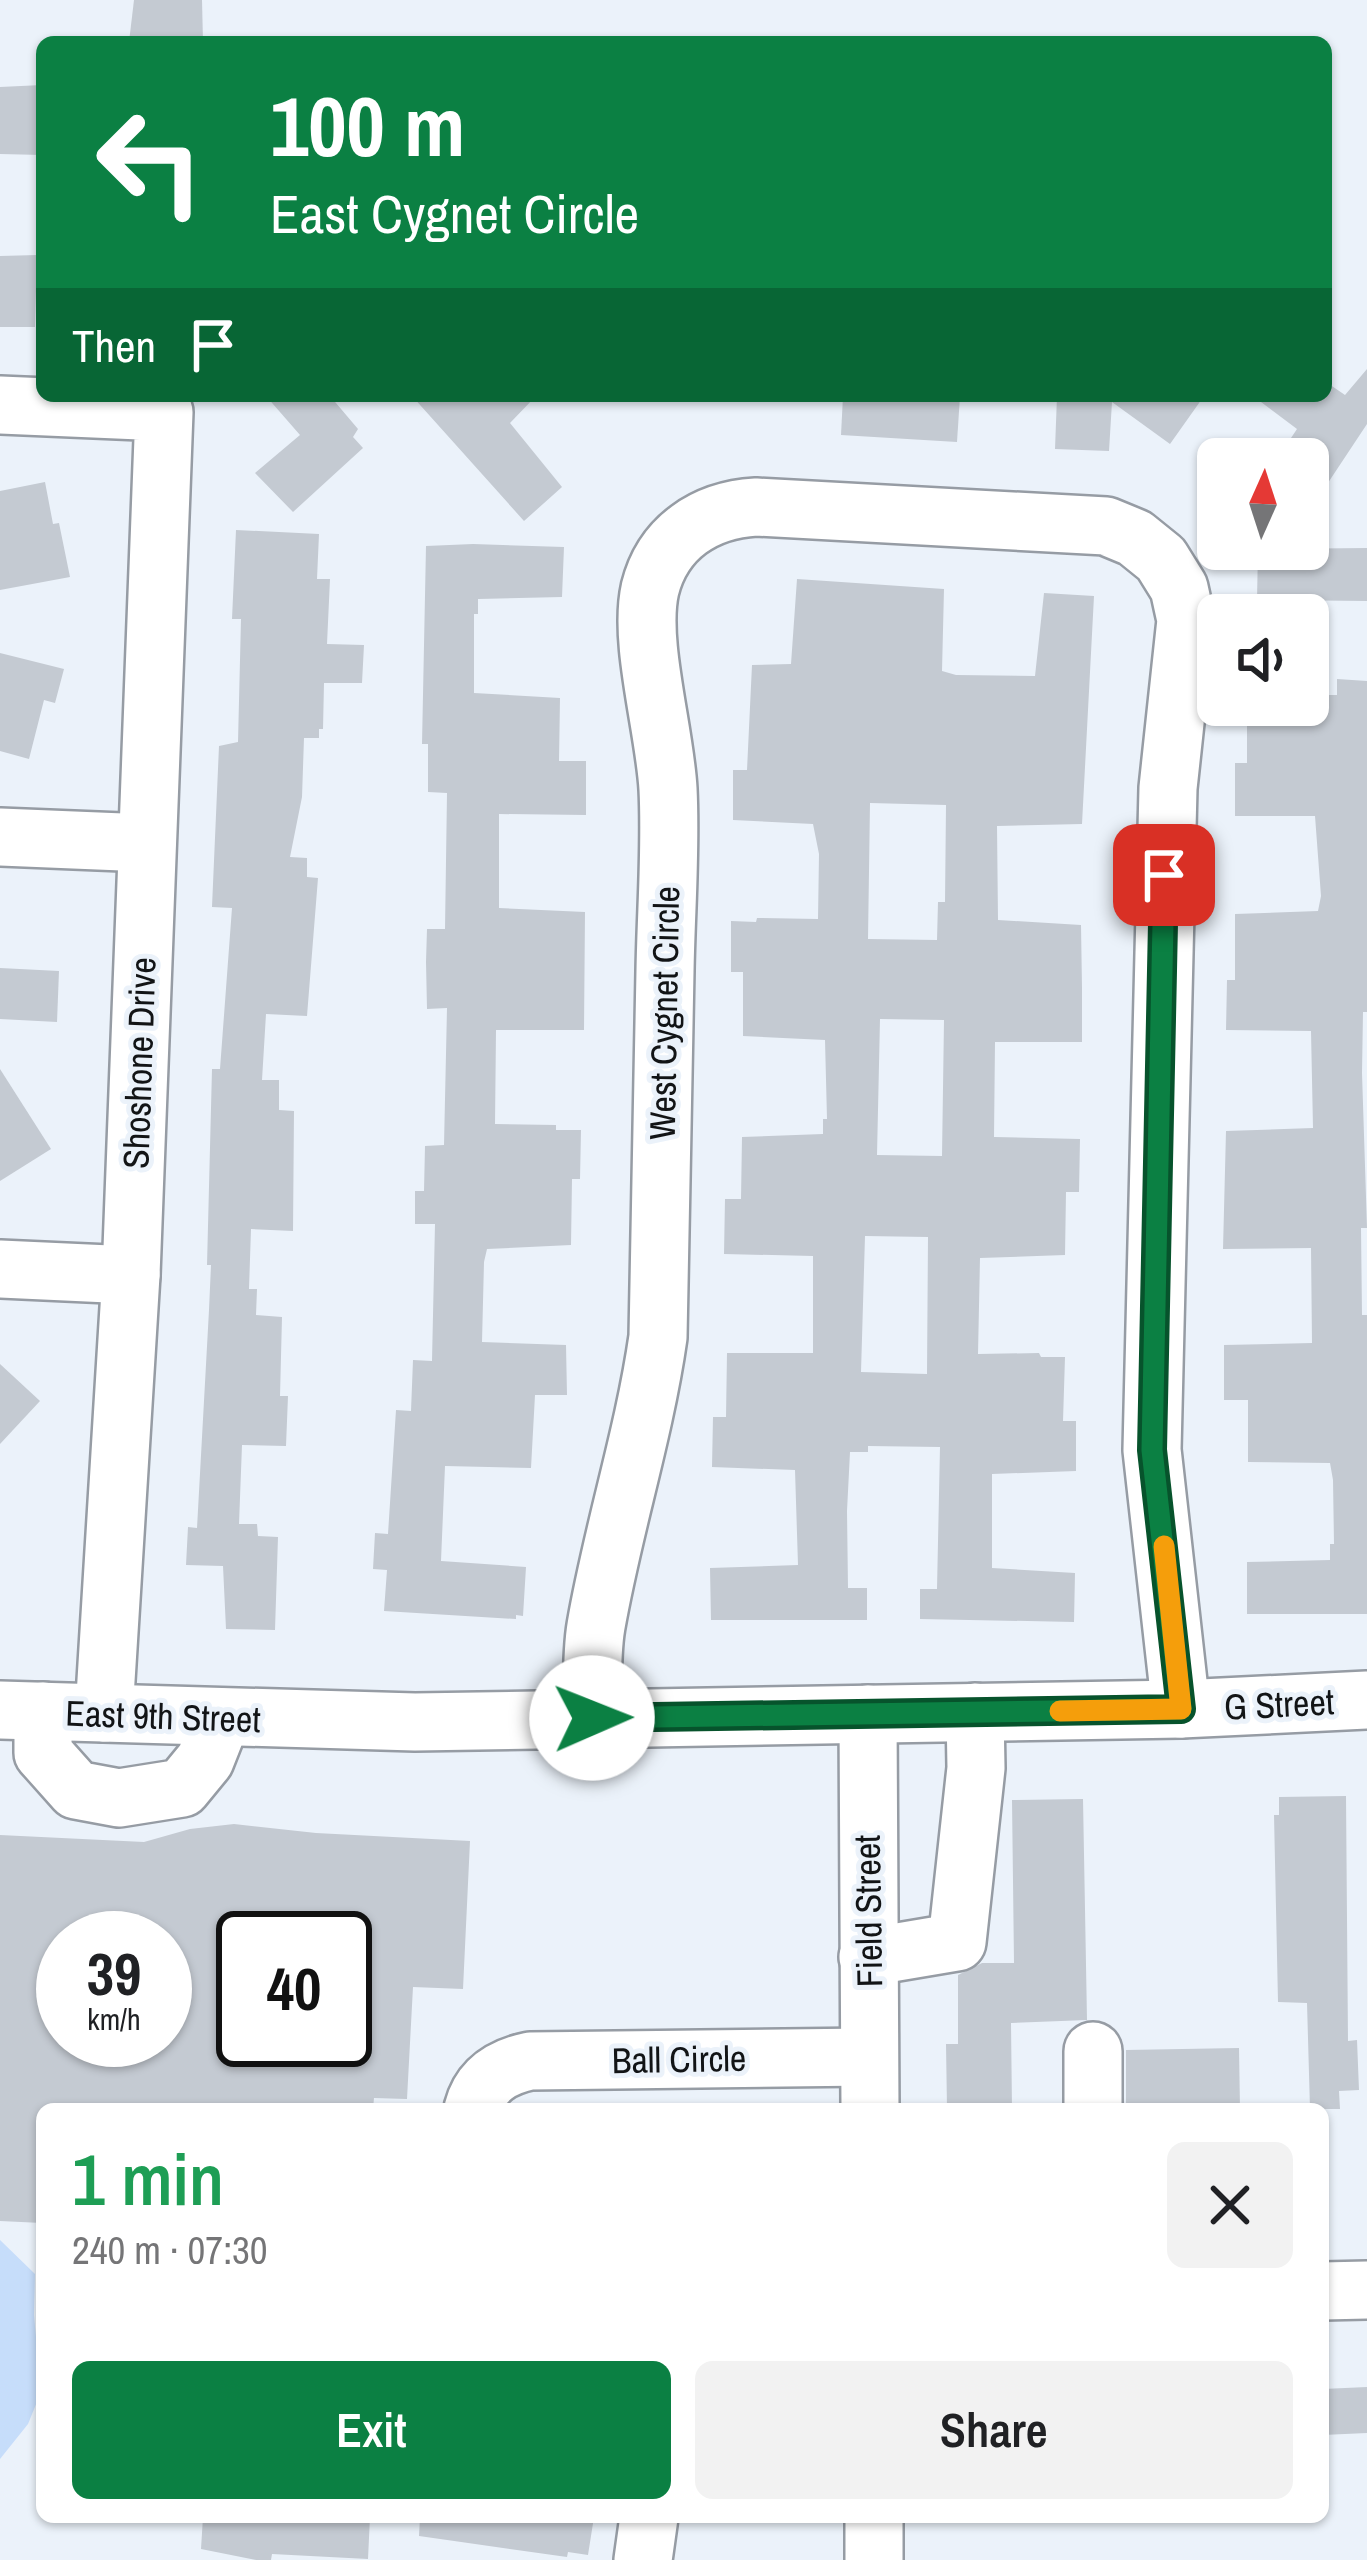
<!DOCTYPE html>
<html lang="en">
<head>
<meta charset="utf-8">
<style>
	body { margin:0; font-family:"Archivo Narrow",sans-serif; background:#f2f2f2; color:#202124; height:100vh; display:flex; flex-direction:column; font-size:45px; white-space:nowrap }
	* { box-sizing:border-box; margin:0 }
	p { font-size:39px; color:#757577 }
	.icon { flex:none; width:66px; height:66px; fill:none; stroke:currentColor; stroke-width:2; stroke-linecap:round; stroke-linejoin:round }
	.map { position:relative; flex:1; overflow:hidden }
	.drawer { position:absolute; left:36px; top:2103px; width:1293px; height:420px; display:flex; flex-direction:column; background:#fff; border-radius:18px; box-shadow:0 3px 9px #0004 }
	.drawer>* { flex:none }
	.banner { position:absolute; left:36px; top:36px; width:1296px; height:366px; border-radius:18px; box-shadow:0 3px 9px #0004; background:#0b8043; color:#fff; overflow:hidden }
	.needle { width:78px; rotate:3deg }
	.controls { position:absolute; left:1197px; top:438px; display:grid; gap:24px }
	.controls a { display:grid; place-items:center; width:132px; height:132px; border-radius:18px; background:#fff; box-shadow:0 3px 9px #0004; font-size:60px }
	.speed { position:absolute; left:36px; top:1911px; display:flex; gap:24px; font-size:60px; font-weight:700; text-align:center }
	.speed>* { display:grid; place-content:center; width:156px; height:156px; border-radius:50%; background:#fff; box-shadow:0 3px 9px #0004; line-height:1 }
	.speed small { font-size:30px; font-weight:400 }
	.speed .limit { border:6px solid #111; border-radius:18px; background:#fff; color:#111 }
	.pin { position:absolute; display:grid; place-items:center; width:102px; height:102px; color:#fff; margin:-51px; border-radius:24px; box-shadow:0 6px 18px #0006 }
	.me { position:absolute; width:132px; margin:-66px; rotate:89deg; stroke-linejoin:round; filter:drop-shadow(0 0 9px #0008) }
	.turn { display:flex; align-items:center; gap:42px; height:252px; padding:0 36px; font-size:54px }
	.turn .icon { width:156px; height:156px; stroke-width:2.5 }
	.turn b { display:block; font-size:84px; line-height:102px }
	.then { display:flex; align-items:center; height:114px; padding:0 36px; background:#0003; gap:24px; font-size:45px }
	.round { display:grid; place-items:center; flex:none; width:126px; height:126px; border-radius:18px; background:#f2f2f2 }
	.head { display:flex; align-items:center; justify-content:space-between; height:204px; padding:0 36px }
	h1 { font-size:72px; font-weight:600; line-height:90px; color:#1e9e55 }
	.primary-button { display:flex; gap:24px; margin-top:auto; padding:24px 36px }
	.primary-button a { flex:1; height:138px; border-radius:18px; background:#0b8043; color:#fff; font-size:48px; font-weight:600; line-height:138px; text-align:center }
	.primary-button a+a { background:#f2f2f2; color:#202124 }
	.map>svg:first-child { display:block }
	.green { fill:#c6ddfa }
	.building { fill:#c4cad2; fill-rule:evenodd }
	.lines { fill:none; stroke-linecap:round; stroke-linejoin:round }
	.minor-casing { stroke:#969ca4; stroke-width:62 }
	.minor { stroke:#fff; stroke-width:57 }
	.route-casing { stroke:#07532c; stroke-width:30 }
	.route { stroke:#0b8043; stroke-width:21 }
	.slow { stroke:#f59e0b; stroke-width:21 }
	.labels { text-anchor:middle; dominant-baseline:central; stroke-width:10; stroke-linejoin:round; paint-order:stroke }
	.street-label { font-size:36px; fill:#121416; stroke:#ebf2fa }
</style>
</head>
<body>
<div class="map">
<svg width="1367" height="2560" viewBox="0 0 1367 2560">
	<rect width="100%" height="100%" fill="#ebf2fa"/>
	<polygon class="green" points="0,2240 35,2274 34,2315 41,2392 28,2424 0,2459"/>
	<g class="building">
		<polygon points="134,0 202,0 203,42 129,42"/>
		<polygon points="42,85 42,155 0,154 0,87"/>
		<polygon points="37,255 35,327 0,327 0,256"/>
		<polygon points="1367,369 1367,424 1308,513 1308,459 1277,459 1297,429 1253,396 1326,396 1326,382 1345,395"/>
		<polygon points="266,396 330,396 358,429 353,437 363,448 293,512 255,473 300,435"/>
		<polygon points="412,396 536,396 510,423 562,487 524,521"/>
		<polygon points="843,396 960,396 957,442 841,435"/>
		<polygon points="1057,396 1204,396 1170,444 1112,402 1109,451 1055,449"/>
		<polygon points="45,482 53,524 59,523 70,577 0,590 0,491"/>
		<polygon points="236,530 319,534 317,579 330,579 327,644 364,645 362,683 324,683 323,729 319,729 319,738 304,738 302,797 290,857 307,858 307,877 318,878 307,1016 266,1014 262,1080 279,1080 279,1110 294,1111 293,1231 251,1229 249,1289 257,1289 256,1315 282,1317 280,1396 288,1396 286,1446 242,1445 239,1524 257,1524 258,1536 278,1537 275,1630 226,1629 223,1566 186,1565 188,1527 197,1528 209,1310 211,1265 207,1265 212,1069 220,1069 232,908 212,907 219,746 238,742 241,619 232,619"/>
		<polygon points="473,544 564,547 562,597 478,599 478,614 474,614 474,693 560,698 559,761 586,761 586,815 499,814 499,908 585,912 584,1030 496,1030 495,1124 556,1125 556,1130 581,1130 580,1179 572,1179 571,1245 487,1249 484,1262 482,1342 566,1345 567,1395 535,1395 531,1468 445,1466 441,1561 526,1567 523,1616 516,1615 516,1619 384,1611 387,1570 373,1569 375,1533 388,1534 396,1410 411,1411 413,1360 432,1361 435,1224 415,1224 415,1191 424,1191 425,1146 444,1145 447,1008 427,1009 426,962 427,929 445,929 447,793 428,792 428,744 422,744 426,546"/>
		<polygon points="1367,548 1367,601 1257,600 1258,549"/>
		<path d="M 797,579 L 944,589 L 942,671 L 956,675 L 1035,676 L 1044,593 L 1094,596 L 1082,824 L 997,826 L 998,920 L 1081,925 L 1082,988 L 1082,1042 L 995,1042 L 994,1137 L 1080,1139 L 1079,1192 L 1066,1192 L 1065,1255 L 980,1258 L 978,1354 L 1039,1353 L 1041,1357 L 1065,1357 L 1063,1421 L 1076,1421 L 1076,1471 L 992,1474 L 992,1568 L 1075,1573 L 1074,1622 L 920,1619 L 920,1589 L 937,1589 L 940,1447 L 868,1446 L 868,1452 L 850,1452 L 847,1511 L 848,1588 L 867,1588 L 867,1620 L 711,1620 L 710,1568 L 798,1565 L 795,1470 L 712,1467 L 713,1417 L 726,1417 L 727,1353 L 813,1353 L 813,1256 L 724,1254 L 725,1199 L 741,1199 L 742,1137 L 823,1134 L 823,1119 L 827,1119 L 825,1040 L 743,1036 L 743,972 L 731,972 L 731,921 L 756,922 L 757,918 L 818,919 L 819,854 L 813,824 L 733,820 L 733,770 L 747,770 L 752,665 L 791,664 ZM 870,803 L 946,805 L 945,902 L 938,902 L 937,940 L 868,939 ZM 880,1019 L 944,1020 L 942,1156 L 877,1155 ZM 865,1236 L 928,1237 L 927,1374 L 861,1372 Z"/>
		<polygon points="0,653 64,669 55,703 44,700 29,759 0,751"/>
		<polygon points="1337,679 1367,681 1367,1012 1363,1012 1362,1073 1367,1228 1361,1228 1362,1315 1367,1315 1367,1614 1247,1614 1247,1562 1330,1560 1330,1544 1334,1544 1333,1480 1330,1463 1248,1462 1248,1400 1224,1400 1224,1345 1312,1343 1311,1248 1223,1249 1226,1131 1313,1128 1311,1031 1226,1030 1227,980 1235,980 1235,914 1318,911 1321,896 1315,816 1235,816 1235,763 1247,763 1247,705 1308,705 1308,695 1337,695"/>
		<polygon points="0,968 59,971 57,1022 0,1019"/>
		<polygon points="0,1069 51,1149 0,1181"/>
		<polygon points="0,1364 40,1401 0,1444"/>
		<polygon points="1346,1796 1348,2041 1357,2040 1359,2090 1339,2091 1340,2109 1310,2109 1307,2003 1278,2002 1274,1815 1279,1815 1279,1797"/>
		<polygon points="1083,1799 1087,2020 1011,2023 1012,2109 947,2109 946,2044 958,2044 958,1975 982,1963 1014,1963 1012,1800"/>
		<path d="M 234,1824 L 316,1833 L 470,1841 L 463,1989 L 413,1987 L 407,2099 L 374,2098 L 373,2109 L 42,2109 L 42,2223 L 0,2221 L 0,1835 L 144,1842 L 190,1829 ZM 63,1938 L 165,1938 L 165,2040 L 63,2040 ZM 243,1938 L 345,1938 L 345,2040 L 243,2040 Z"/>
		<polygon points="1239,2048 1240,2109 1126,2109 1126,2050"/>
		<polygon points="1367,2387 1367,2433 1323,2435 1323,2389"/>
		<polygon points="203,2517 370,2517 368,2559 272,2554 271,2560 256,2560 201,2549"/>
		<polygon points="420,2517 594,2517 588,2555 568,2552 567,2557 419,2536"/>
	</g>
	<g class="lines">
		<defs>
			<g id="minor">
				<polyline points="0,405 164,412 131,1275 104,1713"/>
				<polyline points="0,837 147,843"/>
				<polyline points="0,1269 131,1275"/>
				<polyline points="0,1710 415,1722 1181,1709 1367,1700"/>
				<polyline points="43,1711 43,1753 76,1790 119,1798 182,1788 205,1760 222,1717"/>
				<polyline points="868,1714 870,2109"/>
				<path d="M 592,1718 C 593,1688 591,1655 596,1626 C 613,1528 644,1435 658,1337 C 661,1215 663,1093 665,971 C 666,911 671,849 668,789 C 665,731 638,642 650,589 C 663,537 705,510 756,507 L 1106,526 L 1135,538 L 1161,559 L 1179,588 L 1186,620 L 1168,788 L 1152,1450 L 1181,1709"/>
				<polyline points="868,1957 957,1942 976,1768 975,1712"/>
				<polyline points="1093,2051 1093,2109"/>
				<path d="M 473,2109 C 481,2079 502,2067 530,2061 L 869,2057"/>
				<polyline points="1323,2291 1367,2290"/>
				<polyline points="874,2517 874,2560"/>
				<polyline points="643,2560 649,2517"/>
			</g>
		</defs>
		<use href="#minor" class="minor-casing"/>
		<use href="#minor" class="minor"/>
	</g>
	<g class="lines">
		<defs>
			<polyline id="route" points="592,1718 1181,1709 1152,1450 1164,875"/>
		</defs>
		<use href="#route" class="route-casing"/>
		<use href="#route" class="route"/>
		<polyline class="slow" points="1060,1711 1181,1709 1164,1546"/>
	</g>
	<g class="labels">
		<g class="street-label">
			<text transform="translate(664 1013) rotate(-89)">West Cygnet Circle</text>
			<text transform="translate(139 1063) rotate(-88)">Shoshone Drive</text>
			<text transform="translate(1279 1704) rotate(-3)">G Street</text>
			<text transform="translate(163 1716) rotate(2)">East 9th Street</text>
			<text transform="translate(868 1911) rotate(-91)">Field Street</text>
			<text transform="translate(679 2059) rotate(-1)">Ball Circle</text>
		</g>
	</g>
</svg>
<div class="controls">
<a><svg class="needle" viewBox="-14 -14 28 28"><path d="M0-13l5 13h-10z" fill="#e53935"/><path d="M0 13l5-13h-10z" fill="#757577"/></svg></a>
<a><svg class="icon" aria-label="sound" viewBox="0 0 24 24"><path d="M4 9h4l5-4v14l-5-4H4zM17 9q2 3 0 6"/></svg></a>
</div>
<div class="speed"><div>39<small>km/h</small></div><div class="limit">40</div></div>
<div class="pin" style="left:1164px;top:875px;background:#d93025"><svg class="icon" aria-label="arrive" viewBox="0 0 24 24"><path d="M6 21V4h12l-3 4 3 4H6"/></svg></div>
<svg class="me" style="left:592px;top:1718px" viewBox="-20 -20 40 40"><circle r="19" fill="#fff"/><path d="M0-13L10 11 0 6-10 11z" fill="#0b8043"/></svg>
<div class="banner">
<div class="turn"><svg class="icon" aria-label="left" viewBox="0 0 24 24"><path d="M17 20v-9H6M10 6l-5 5 5 5"/></svg><div><b>100 m</b>East Cygnet Circle</div></div>
<div class="then">Then<svg class="icon" aria-label="arrive" viewBox="0 0 24 24"><path d="M6 21V4h12l-3 4 3 4H6"/></svg></div>
</div>
<section class="drawer">
<div class="head"><div><h1>1 min</h1><p>240 m · 07:30</p></div><a class="round"><svg class="icon" aria-label="close" viewBox="0 0 24 24"><path d="M6 6l12 12M18 6L6 18"/></svg></a></div>
<div class="primary-button"><a>Exit</a><a>Share</a></div>
</section>
</div>
</body>
</html>
